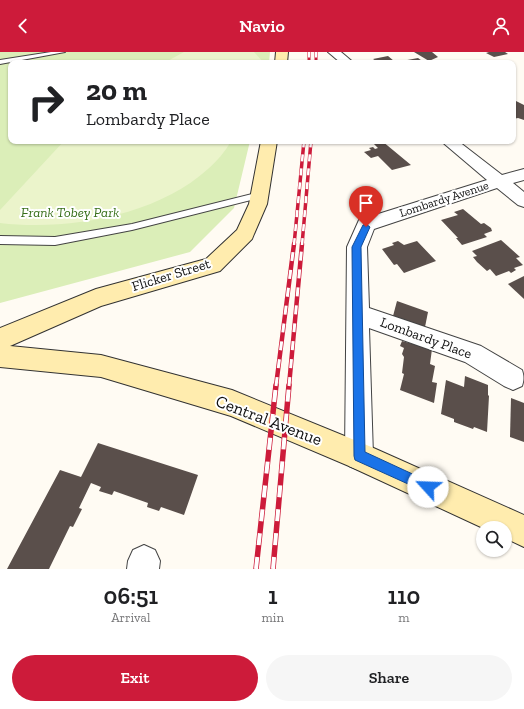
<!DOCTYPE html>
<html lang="en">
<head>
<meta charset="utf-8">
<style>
	body { margin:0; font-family:"Zilla Slab",serif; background:#f6f6f6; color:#202124; height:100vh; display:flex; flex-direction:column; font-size:15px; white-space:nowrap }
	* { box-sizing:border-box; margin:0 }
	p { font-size:13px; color:#757577 }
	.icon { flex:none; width:22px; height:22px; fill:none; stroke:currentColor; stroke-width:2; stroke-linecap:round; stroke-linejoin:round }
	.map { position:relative; height:517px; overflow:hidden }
	.panel { display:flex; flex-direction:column; background:#fff; flex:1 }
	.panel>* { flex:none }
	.top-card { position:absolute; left:8px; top:8px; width:508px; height:84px; border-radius:8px; box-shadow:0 1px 3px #0004; background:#fff; color:#202124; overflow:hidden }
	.tools { position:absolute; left:476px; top:469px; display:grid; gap:8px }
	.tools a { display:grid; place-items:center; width:36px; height:36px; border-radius:50%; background:#fff; box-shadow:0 1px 3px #0004; font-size:20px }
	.pin { position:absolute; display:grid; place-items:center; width:34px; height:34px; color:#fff; margin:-41px -17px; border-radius:50% 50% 50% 0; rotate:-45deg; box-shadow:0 0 4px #0007 }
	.pin .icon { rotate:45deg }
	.me { position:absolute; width:44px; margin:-22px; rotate:295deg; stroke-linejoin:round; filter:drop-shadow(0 0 3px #0008) }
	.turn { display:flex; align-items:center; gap:14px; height:84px; padding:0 12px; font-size:18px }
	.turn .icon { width:52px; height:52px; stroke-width:2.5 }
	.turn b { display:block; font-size:28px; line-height:34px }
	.eta { display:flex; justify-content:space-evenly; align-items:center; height:68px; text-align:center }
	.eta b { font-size:24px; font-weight:600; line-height:28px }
	.action { display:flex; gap:8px; margin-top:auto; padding:8px 12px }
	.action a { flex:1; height:46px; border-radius:24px; background:#cd1b3a; color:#fff; font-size:16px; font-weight:600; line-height:46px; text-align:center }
	.action a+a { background:#f6f6f6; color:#202124 }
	header { display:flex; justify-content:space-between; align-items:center; height:52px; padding:0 12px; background:#cd1b3a; color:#fff; font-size:18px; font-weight:600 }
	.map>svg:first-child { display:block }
	.green { fill:#dbeeb8 }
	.pitch { fill:#ebf4cb }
	.building { fill:#5a4f4b }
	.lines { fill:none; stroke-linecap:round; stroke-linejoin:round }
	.lane-casing { stroke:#434343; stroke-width:2 }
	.street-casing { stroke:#434343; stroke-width:2 }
	.secondary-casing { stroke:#323232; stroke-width:2 }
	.lane { fill:#fff; fill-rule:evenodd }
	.street { fill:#fff; fill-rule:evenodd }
	.secondary { fill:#ffecae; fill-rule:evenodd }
	.rail-far3-casing { stroke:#cd1b3a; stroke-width:3 }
	.rail-far2-casing { stroke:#cd1b3a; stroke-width:3.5 }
	.rail-far1-casing { stroke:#cd1b3a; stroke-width:4.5 }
	.rail-casing { stroke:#cd1b3a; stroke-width:5.5 }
	.rail-far3 { stroke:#fff; stroke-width:2; stroke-dasharray:5.5; stroke-linecap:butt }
	.rail-far2 { stroke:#fff; stroke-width:2.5; stroke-dasharray:7; stroke-linecap:butt }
	.rail-far1 { stroke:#fff; stroke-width:3; stroke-dasharray:9; stroke-linecap:butt }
	.rail { stroke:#fff; stroke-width:4; stroke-dasharray:12; stroke-linecap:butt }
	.route { fill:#1a73e8; stroke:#114b97 }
	.labels { text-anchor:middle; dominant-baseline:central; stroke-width:4; stroke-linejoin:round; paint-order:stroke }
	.far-street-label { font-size:12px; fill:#101010; stroke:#fff }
	.park-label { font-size:14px; font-style:italic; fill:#366e19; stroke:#fff }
	.street-label { font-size:14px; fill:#101010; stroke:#fff }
	.near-street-label { font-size:17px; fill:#101010; stroke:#fff }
</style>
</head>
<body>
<header><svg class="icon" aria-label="back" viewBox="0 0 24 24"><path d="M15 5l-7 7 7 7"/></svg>Navio<svg class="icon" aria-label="person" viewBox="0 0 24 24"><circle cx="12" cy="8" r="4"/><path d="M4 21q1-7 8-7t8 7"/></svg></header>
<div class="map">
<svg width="524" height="517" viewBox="0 0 524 517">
	<rect width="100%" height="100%" fill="#fffbf3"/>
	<polygon class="green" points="0,0 270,0 269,11 11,11 11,89 250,89 234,156 190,200 0,251"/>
	<g class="pitch">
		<polygon points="184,0 254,0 264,11 164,11"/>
		<path d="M 64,89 L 231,89 C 225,100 217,109 208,117 C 156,164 67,179 0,171 L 0,158 Z"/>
	</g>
	<g class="building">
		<polygon points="414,0 432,0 438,5 429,9"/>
		<polygon points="489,0 505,0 508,2 494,5 486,1"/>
		<polygon points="388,4 394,9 390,10 392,11 379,11 373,7"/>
		<polygon points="418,6 425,11 404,11 402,9"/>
		<polygon points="514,48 524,53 524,68 518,66 513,67"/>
		<polygon points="371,89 382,89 411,113 392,118 378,104 371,106 364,100 371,98 369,96 373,95 375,97 378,96"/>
		<polygon points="463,157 481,172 484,171 491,176 492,179 484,182 487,185 462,193 456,186 458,186 441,168 458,163 454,160"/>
		<polygon points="501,188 520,205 516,206 523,213 514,216 516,218 511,221 509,219 496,224 490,217 487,219 477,210 473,205 477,204 472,199"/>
		<polygon points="398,189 404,193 417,189 436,209 404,221 397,212 394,213 382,197 394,193 392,191"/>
		<polygon points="524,224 524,247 508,232"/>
		<polygon points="397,249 428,260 425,275 393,264"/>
		<polygon points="402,289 432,297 430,312 435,314 432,330 437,331 434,351 400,338 404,322 402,321 404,305 402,302 404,296 400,294"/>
		<polygon points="465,324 488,333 488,343 489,344 487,380 474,375 473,377 454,370 454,367 441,362 446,328 464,335"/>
		<polygon points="511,346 524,351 524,390 510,385"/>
		<polygon points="98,391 198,423 184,463 161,455 159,459 147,455 148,451 114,439 112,443 99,439 101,435 91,431 79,456 82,457 73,475 70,474 49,517 7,517 60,418 81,425"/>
	</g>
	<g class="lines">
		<defs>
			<g id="lane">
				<polygon points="51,0 65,0 0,12 0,8"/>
				<polygon points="260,140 263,141 264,143 263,145 132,178 55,193 0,192 0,184 55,185 132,172"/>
			</g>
			<g id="street">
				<polygon points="328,0 341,0 354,11 341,11"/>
				<path d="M 441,89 L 458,89 L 502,123 L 524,117 L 524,128 L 513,131 L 524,140 L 524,155 L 518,153 L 497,136 L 374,177 L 367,195 L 369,256 L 481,294 L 522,318 C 524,324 524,328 522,334 L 513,338 L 504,334 L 465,310 L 369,276 L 373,404 L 369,414 L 359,418 L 349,414 L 345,404 L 347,195 L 359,168 L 487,128 Z"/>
				<polygon points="144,493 155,498 160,509 159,517 127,517 128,509 133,498"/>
			</g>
			<g id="secondary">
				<polygon points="276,0 288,0 287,11 275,11"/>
				<polygon points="261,89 277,89 267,152 254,182 252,187 220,219 101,254 10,294 101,303 232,338 369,394 524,463 524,495 505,486 505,476 483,476 349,414 231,364 101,325 0,315 0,276 96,237 206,207 237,178 249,152"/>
			</g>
		</defs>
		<use href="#lane" class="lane-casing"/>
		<use href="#street" class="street-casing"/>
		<use href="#secondary" class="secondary-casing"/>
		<use href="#lane" class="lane"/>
		<use href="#street" class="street"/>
		<use href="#secondary" class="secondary"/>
		<defs>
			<g id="rail-far3">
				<polyline points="309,0 309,11"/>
				<polyline points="316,0 316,11"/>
			</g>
			<g id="rail-far2">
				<polyline points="294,193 304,89"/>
				<polyline points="302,193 311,89"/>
			</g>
			<g id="rail-far1">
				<polyline points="276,334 294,192"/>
				<polyline points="289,334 302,192"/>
			</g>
			<g id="rail">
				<polyline points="256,517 276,333"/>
				<polyline points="273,517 289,333"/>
			</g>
		</defs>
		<use href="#rail-far3" class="rail-far3-casing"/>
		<use href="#rail-far2" class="rail-far2-casing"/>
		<use href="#rail-far1" class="rail-far1-casing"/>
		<use href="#rail" class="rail-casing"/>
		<use href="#rail-far3" class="rail-far3"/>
		<use href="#rail-far2" class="rail-far2"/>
		<use href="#rail-far1" class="rail-far1"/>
		<use href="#rail" class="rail"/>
	</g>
	<polygon class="route" points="366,172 370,175 361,195 365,400 432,431 434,435 432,439 428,441 355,408 354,404 352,195 363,173"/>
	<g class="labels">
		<g class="far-street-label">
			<text transform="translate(444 147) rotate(-18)">Lombardy Avenue</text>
		</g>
		<g class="park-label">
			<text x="70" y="160">Frank Tobey Park</text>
		</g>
		<g class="street-label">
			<text transform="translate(171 223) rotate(-17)">Flicker Street</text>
			<text transform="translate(426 286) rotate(20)">Lombardy Place</text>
		</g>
		<g class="near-street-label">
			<text transform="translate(269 368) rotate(21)">Central Avenue</text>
		</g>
	</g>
</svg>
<div class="tools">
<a><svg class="icon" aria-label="search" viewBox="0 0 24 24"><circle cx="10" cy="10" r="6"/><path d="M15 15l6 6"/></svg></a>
</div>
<div class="pin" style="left:366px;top:175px;background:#d93025"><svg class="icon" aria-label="arrive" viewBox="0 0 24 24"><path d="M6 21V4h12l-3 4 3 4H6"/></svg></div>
<svg class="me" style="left:428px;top:435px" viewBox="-20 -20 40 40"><circle r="19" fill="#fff"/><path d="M0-13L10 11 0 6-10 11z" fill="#1a73e8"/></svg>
<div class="top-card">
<div class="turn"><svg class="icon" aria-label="right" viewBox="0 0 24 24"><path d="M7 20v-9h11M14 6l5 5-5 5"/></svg><div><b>20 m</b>Lombardy Place</div></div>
</div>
</div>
<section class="panel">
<div class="eta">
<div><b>06:51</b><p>Arrival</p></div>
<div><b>1</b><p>min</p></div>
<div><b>110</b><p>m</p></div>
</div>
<div class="action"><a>Exit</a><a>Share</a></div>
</section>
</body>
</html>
